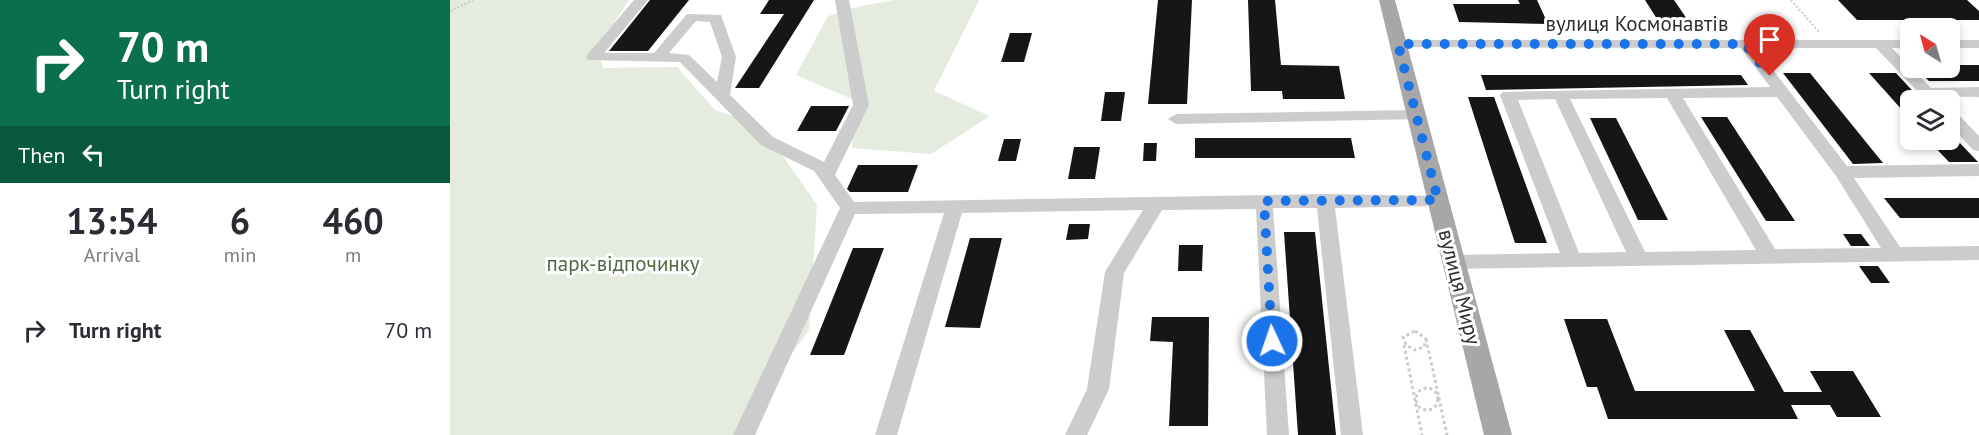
<!DOCTYPE html>
<html lang="en">
<head>
<meta charset="utf-8">
<style>
	body { margin:0; font-family:"PT Sans",sans-serif; background:#f2f2f3; color:#2b2b33; height:100vh; display:flex; flex-direction:column; font-size:22px; white-space:nowrap }
	* { box-sizing:border-box; margin:0 }
	p { font-size:20px; color:#7c7c81 }
	.icon { flex:none; width:33px; height:33px; fill:none; stroke:currentColor; stroke-width:2; stroke-linecap:round; stroke-linejoin:round }
	.map { position:relative; flex:1; overflow:hidden }
	.sheet { display:flex; flex-direction:column; background:#fff; width:450px }
	.sheet>* { flex:none }
	.hud { background:#0b6e4f; color:#fff; overflow:hidden }
	.needle { width:39px; rotate:323deg }
	.buttons { position:absolute; left:1450px; top:18px; display:grid; gap:12px }
	.buttons a { display:grid; place-items:center; width:60px; height:60px; border-radius:9px; background:#fff; box-shadow:0 3px 9px #0003; font-size:30px }
	.pin { position:absolute; display:grid; place-items:center; width:51px; height:51px; color:#fff; margin:-62px -26px; border-radius:50% 50% 50% 0; rotate:-45deg; box-shadow:0 0 6px #0007 }
	.pin .icon { rotate:45deg }
	.me { position:absolute; width:66px; margin:-33px; rotate:357deg; stroke-linejoin:round; filter:drop-shadow(0 0 4px #0008) }
	.turn { display:flex; align-items:center; gap:21px; height:126px; padding:0 18px; font-size:27px }
	.turn .icon { width:78px; height:78px; stroke-width:2.5 }
	.turn b { display:block; font-size:42px; line-height:51px }
	.then { display:flex; align-items:center; height:57px; padding:0 18px; background:#0003; gap:12px; font-size:22px }
	.eta { display:flex; justify-content:space-evenly; align-items:center; height:102px; text-align:center }
	.eta b { font-size:36px; font-weight:800; line-height:42px }
	ul { padding:0; list-style:none }
	li { display:flex; align-items:center; gap:18px; height:90px; padding:0 18px }
	li div { flex:1 }
	li b { display:block; font-size:22px }
	li em { font-style:normal }
	main { display:flex; flex:1; min-height:0 }
	.map>svg:first-child { display:block }
	.green { fill:#e5ebde }
	.building { fill:#161616 }
	.lines { fill:none; stroke-linecap:round; stroke-linejoin:round }
	.path-far1 { stroke:#ccc; stroke-width:2; stroke-dasharray:2 2; stroke-linecap:butt }
	.path { stroke:#ccc; stroke-width:3; stroke-dasharray:3 3; stroke-linecap:butt }
	.minor { fill:#ccc; fill-rule:evenodd }
	.major { fill:#a7a7a7; fill-rule:evenodd }
	.route { stroke:#1a73e8; stroke-width:10; stroke-dasharray:0 18 }
	.labels { text-anchor:middle; dominant-baseline:central; stroke-width:6; stroke-linejoin:round; paint-order:stroke }
	.street-label { font-size:21px; fill:#2f2f2f; stroke:#fff }
	.park-label { font-size:21px; fill:#526840; stroke:#fff }
</style>
</head>
<body>
<main>
<section class="sheet">
<div class="hud">
<div class="turn"><svg class="icon" aria-label="right" viewBox="0 0 24 24"><path d="M7 20v-9h11M14 6l5 5-5 5"/></svg><div><b>70 m</b>Turn right</div></div>
<div class="then">Then<svg class="icon" aria-label="left" viewBox="0 0 24 24"><path d="M17 20v-9H6M10 6l-5 5 5 5"/></svg></div>
</div>
<div class="eta">
<div><b>13:54</b><p>Arrival</p></div>
<div><b>6</b><p>min</p></div>
<div><b>460</b><p>m</p></div>
</div>
<ul>
<li><svg class="icon" aria-label="right" viewBox="0 0 24 24"><path d="M7 20v-9h11M14 6l5 5-5 5"/></svg><div><b>Turn right</b></div><em>70 m</em></li>
</ul>
</section>
<div class="map">
<svg width="1529" height="435" viewBox="0 0 1529 435">
	<rect width="100%" height="100%" fill="#fff"/>
	<g class="green">
		<polygon points="0,0 179,0 147,49 153,68 227,67 265,110 312,126 367,205 359,330 283,435 0,435"/>
		<polygon points="444,0 529,0 484,91 540,116 481,154 402,148 404,100 346,75 378,16 407,7"/>
	</g>
	<g class="building">
		<polygon points="200,0 239,0 198,51 159,51"/>
		<polygon points="319,0 364,0 309,88 285,88 334,14 310,14"/>
		<polygon points="708,0 742,0 737,104 698,104"/>
		<polygon points="798,0 825,0 831,65 889,66 895,99 833,99 832,91 801,91"/>
		<polygon points="1068,0 1087,0 1098,24 1009,22 1003,4 1070,4"/>
		<polygon points="1195,0 1224,0 1237,19 1207,19"/>
		<polygon points="1388,0 1517,0 1529,11 1529,20 1407,20"/>
		<polygon points="560,33 582,33 574,62 551,62"/>
		<polygon points="1500,65 1529,65 1529,81 1479,81 1466,68 1500,68"/>
		<polygon points="1333,73 1360,73 1433,163 1403,164"/>
		<polygon points="1419,73 1446,73 1471,100 1461,100 1461,120"/>
		<polygon points="1031,75 1291,75 1298,85 1036,90"/>
		<polygon points="655,92 675,92 671,121 651,121"/>
		<polygon points="1018,97 1044,97 1097,243 1065,243"/>
		<polygon points="361,106 399,106 386,131 347,131"/>
		<polygon points="1251,117 1277,117 1345,221 1316,221"/>
		<polygon points="1140,118 1166,118 1218,220 1188,220"/>
		<polygon points="745,138 901,138 905,158 745,158"/>
		<polygon points="554,139 571,139 566,161 548,161"/>
		<polygon points="1478,140 1507,140 1528,162 1499,162"/>
		<polygon points="694,143 707,143 706,161 693,161"/>
		<polygon points="624,147 650,147 645,179 618,179"/>
		<polygon points="408,165 468,165 458,192 400,192 397,189"/>
		<polygon points="1434,198 1529,198 1529,218 1450,218"/>
		<polygon points="619,224 640,224 638,239 616,240"/>
		<polygon points="834,232 865,232 886,435 848,435"/>
		<polygon points="1393,234 1411,234 1420,246 1401,246"/>
		<polygon points="520,238 552,238 530,328 495,327"/>
		<polygon points="729,245 753,245 752,271 728,271"/>
		<polygon points="403,248 434,248 394,355 360,355"/>
		<polygon points="1409,266 1428,266 1440,283 1421,283"/>
		<polygon points="702,317 759,317 758,426 719,426 723,342 700,341"/>
		<polygon points="1114,319 1157,319 1185,391 1305,391 1274,330 1300,330 1334,392 1372,392 1360,371 1403,371 1431,417 1387,417 1380,405 1341,405 1348,419 1158,419 1147,387 1137,387"/>
	</g>
	<g class="lines">
		<g class="path-far1">
			<polyline points="1341,0 1370,33"/>
			<polyline points="0,11 23,0"/>
		</g>
		<g class="path">
			<polygon points="965,331 976,339 974,347 965,350 956,345 953,337"/>
			<polyline points="976,339 997,435"/>
			<polyline points="954,345 972,435"/>
			<circle cx="977" cy="399" r="11"/>
		</g>
		<g class="minor">
			<path d="M 184,0 L 198,0 L 154,53 L 204,53 L 237,14 L 271,15 L 286,57 L 280,95 L 323,137 L 374,162 L 403,105 L 385,0 L 399,0 L 419,105 L 385,175 L 404,202 L 875,194 L 994,196 L 997,200 L 994,204 L 988,206 L 885,208 L 913,435 L 891,435 L 867,208 L 823,208 L 839,435 L 817,435 L 806,209 L 712,210 L 674,273 L 659,389 L 637,435 L 615,435 L 637,389 L 655,272 L 693,210 L 512,213 L 447,435 L 425,435 L 494,213 L 405,214 L 305,435 L 283,435 L 390,208 L 364,171 L 311,145 L 230,62 L 138,60 L 136,57 L 138,54 ZM 246,21 L 260,22 L 272,57 L 267,82 L 239,55 L 219,53 Z"/>
			<path d="M 948,40 L 1461,40 L 1461,48 L 1442,48 L 1481,88 L 1529,87 L 1529,97 L 1472,96 L 1426,48 L 1306,48 L 1397,166 L 1529,164 L 1529,176 L 1404,178 L 1450,247 L 1529,246 L 1529,260 L 1004,269 L 997,267 L 995,262 L 997,257 L 1004,255 L 1110,253 L 1050,95 L 1053,92 L 1320,87 L 1291,48 L 943,47 L 941,44 L 943,41 ZM 1327,97 L 1386,176 L 1431,248 L 1325,249 L 1233,98 ZM 1217,98 L 1306,250 L 1195,252 L 1120,99 ZM 1105,99 L 1176,252 L 1129,253 L 1068,100 Z"/>
			<rect x="1500" y="40" width="29" height="8"/>
			<polygon points="966,110 972,111 974,115 972,119 726,124 718,119 726,114"/>
			<polygon points="1500,111 1506,112 1529,136 1529,151 1523,150 1500,125"/>
		</g>
		<polygon class="major" points="929,0 945,0 1062,435 1034,435"/>
	</g>
	<g class="lines">
		<polyline class="route" points="822,341 814,201 988,200 948,44 1295,44 1320,76"/>
	</g>
	<g class="labels">
		<g class="street-label">
			<text x="1187" y="23">вулиця Космонавтів</text>
			<text transform="translate(1010 287) rotate(76)">вулиця Миру</text>
		</g>
		<g class="park-label">
			<text x="173" y="263">парк-відпочинку</text>
		</g>
	</g>
</svg>
<div class="buttons">
<a><svg class="needle" viewBox="-14 -14 28 28"><path d="M0-13l5 13h-10z" fill="#e53935"/><path d="M0 13l5-13h-10z" fill="#7c7c81"/></svg></a>
<a><svg class="icon" aria-label="layers" viewBox="0 0 24 24"><path d="M12 4l9 5-9 5-9-5zM3 14l9 5 9-5"/></svg></a>
</div>
<div class="pin" style="left:1320px;top:76px;background:#d93025"><svg class="icon" aria-label="arrive" viewBox="0 0 24 24"><path d="M6 21V4h12l-3 4 3 4H6"/></svg></div>
<svg class="me" style="left:822px;top:341px" viewBox="-20 -20 40 40"><circle r="17" fill="#1a73e8" stroke="#fff" stroke-width="3"/><path d="M0-11L8 9 0 5-8 9z" fill="#fff"/></svg>
</div>
</main>
</body>
</html>
